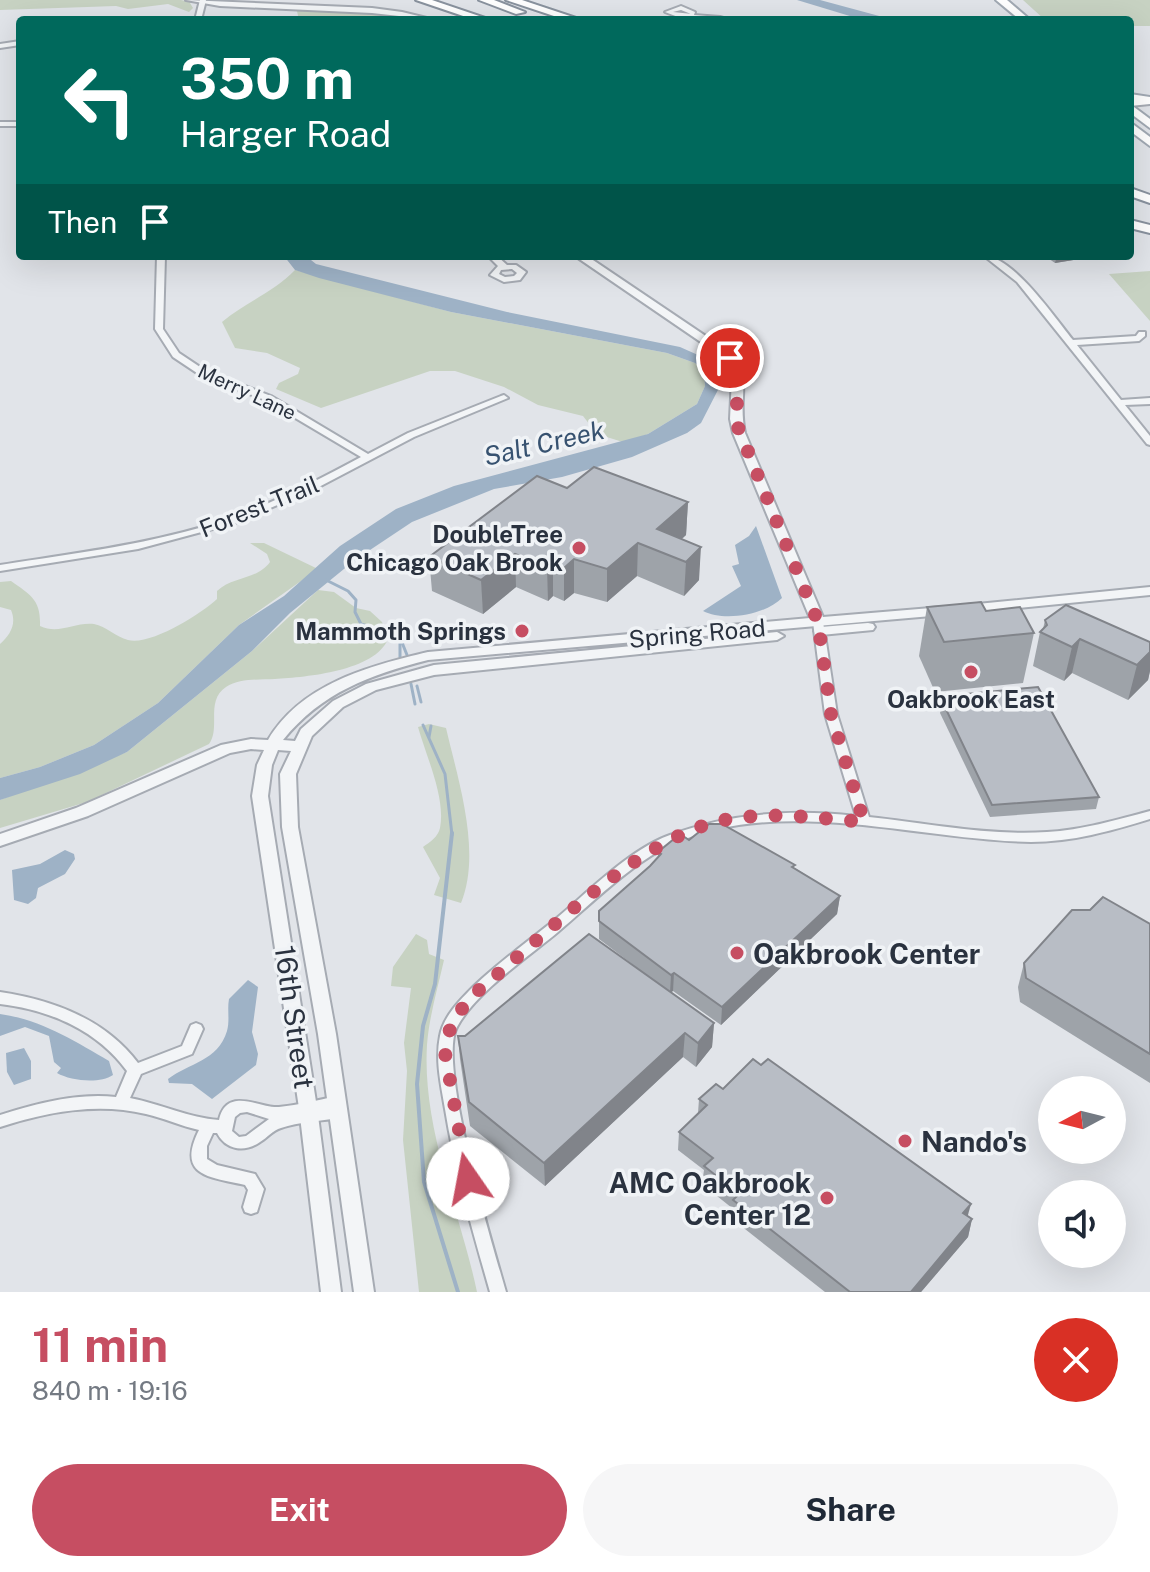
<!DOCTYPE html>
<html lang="en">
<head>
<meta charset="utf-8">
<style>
	body { margin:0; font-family:"Public Sans",sans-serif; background:#f6f6f7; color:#1f2937; height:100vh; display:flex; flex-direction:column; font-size:30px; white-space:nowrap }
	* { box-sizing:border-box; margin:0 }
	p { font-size:26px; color:#747a83 }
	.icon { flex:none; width:44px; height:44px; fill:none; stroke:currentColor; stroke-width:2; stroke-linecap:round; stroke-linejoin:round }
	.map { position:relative; height:1292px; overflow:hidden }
	.sheet { display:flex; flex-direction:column; background:#fff; flex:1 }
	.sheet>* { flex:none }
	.hud { position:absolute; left:16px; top:16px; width:1118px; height:244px; border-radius:8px; box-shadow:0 8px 32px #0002; background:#00695c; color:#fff; overflow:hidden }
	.needle { width:52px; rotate:263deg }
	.buttons { position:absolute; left:1038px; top:1076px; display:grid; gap:16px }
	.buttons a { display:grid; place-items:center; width:88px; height:88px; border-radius:50%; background:#fff; box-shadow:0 8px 32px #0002; font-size:40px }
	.pin { position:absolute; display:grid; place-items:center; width:68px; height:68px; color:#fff; margin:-34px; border:4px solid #fff; border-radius:50%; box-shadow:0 2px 8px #0007 }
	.me { position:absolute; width:88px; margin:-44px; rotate:348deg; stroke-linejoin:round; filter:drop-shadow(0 0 6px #0008) }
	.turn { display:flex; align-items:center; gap:28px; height:168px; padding:0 32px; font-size:36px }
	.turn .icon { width:104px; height:104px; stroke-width:2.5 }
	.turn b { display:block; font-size:56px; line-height:68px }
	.then { display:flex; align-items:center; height:76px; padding:0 32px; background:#0003; gap:16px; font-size:30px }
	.round { display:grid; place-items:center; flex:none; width:84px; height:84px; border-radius:42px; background:#f6f6f7 }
	.overview { display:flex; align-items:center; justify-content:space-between; height:136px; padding:0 32px }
	h1 { font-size:48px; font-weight:700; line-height:60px; color:#c64e62 }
	.action { display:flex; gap:16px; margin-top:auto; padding:16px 32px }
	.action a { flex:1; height:92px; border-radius:48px; background:#c64e62; color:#fff; font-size:32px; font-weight:700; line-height:92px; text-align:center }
	.action a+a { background:#f6f6f7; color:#1f2937 }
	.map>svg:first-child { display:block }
	.green { fill:#c7d2c2 }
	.water { fill:#9eb2c6 }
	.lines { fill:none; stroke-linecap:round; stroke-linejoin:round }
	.stream-far1 { stroke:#9eb2c6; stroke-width:3 }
	.stream { stroke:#9eb2c6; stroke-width:4 }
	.minor-casing { stroke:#a6abb3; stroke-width:4 }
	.tertiary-casing { stroke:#a6abb3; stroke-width:4 }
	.secondary-casing { stroke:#a6abb3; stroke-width:4 }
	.primary-casing { stroke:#a1a9b3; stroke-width:4 }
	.motorway-casing { stroke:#89929e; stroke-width:4 }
	.minor { fill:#f3f5f7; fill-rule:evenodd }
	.tertiary { fill:#f3f5f7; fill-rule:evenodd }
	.secondary { fill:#fff; fill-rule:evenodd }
	.primary { fill:#fff; fill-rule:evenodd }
	.motorway { fill:#fff; fill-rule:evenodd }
	.wall { fill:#9ea3a9 }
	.shaded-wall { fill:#81848a }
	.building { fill:#b8bdc5; stroke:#81848a; stroke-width:2 }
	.route { stroke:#c64e62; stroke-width:14; stroke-dasharray:0 25.2 }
	.poi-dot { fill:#c64e62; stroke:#f0f3f6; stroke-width:3 }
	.labels { text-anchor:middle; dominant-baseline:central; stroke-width:7; stroke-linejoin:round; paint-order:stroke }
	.far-street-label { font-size:20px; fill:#2a323f; stroke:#f0f3f6 }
	.street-label { font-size:24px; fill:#2a323f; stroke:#f0f3f6 }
	.poi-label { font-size:24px; font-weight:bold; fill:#2a323f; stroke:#f0f3f6; text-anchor:end }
	.water-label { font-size:26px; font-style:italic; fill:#375270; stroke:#f0f3f6 }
	.near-poi-label { font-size:28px; font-weight:bold; fill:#2a323f; stroke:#f0f3f6; text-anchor:start }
	.near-street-label { font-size:28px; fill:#2a323f; stroke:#f0f3f6 }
</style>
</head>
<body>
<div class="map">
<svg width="1150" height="1292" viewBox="0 0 1150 1292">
	<rect width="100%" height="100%" fill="#e1e4e9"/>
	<g class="green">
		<polygon points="0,0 181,0 194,3 190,3 193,8 189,12 168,4 128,9 116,6 0,10"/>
		<polygon points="1023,0 1150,0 1150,26 1130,26 1130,20 1045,20"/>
		<polygon points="296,7 340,8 416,20 299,20"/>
		<path d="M 295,270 L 451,312 L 667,353 L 695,363 L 704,371 L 705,386 L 697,404 L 648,434 L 626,443 L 597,434 L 583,416 L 538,405 L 504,387 L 455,371 L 430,371 L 321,408 L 276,389 L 279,383 L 298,374 L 300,368 L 267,353 L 235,348 L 222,322 C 246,302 274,292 295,270 Z"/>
		<polygon points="1150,271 1150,321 1109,274"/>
		<path d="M 250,543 L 264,543 L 318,569 L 239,625 L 158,703 L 94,745 L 40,767 L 0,778 L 0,644 C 10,635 17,624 11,610 L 0,607 L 0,582 L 11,581 C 31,595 41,600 40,626 C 59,635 74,622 94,624 C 106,626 116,637 128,640 C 150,646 201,614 217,599 L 217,591 C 233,576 257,580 270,562 L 267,554 Z"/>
		<path d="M 318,590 L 334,592 L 356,608 L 370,611 L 382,622 L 388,639 C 375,671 307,677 275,679 C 260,680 240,678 226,687 C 205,701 221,728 209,744 L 87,802 L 0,828 L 0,800 L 127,752 L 252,651 Z"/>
		<path d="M 429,724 L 446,728 C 458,780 482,852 461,903 L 434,895 L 440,878 L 423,847 C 430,842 438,837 440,828 C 446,798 426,756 418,727 Z"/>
		<path d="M 416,934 L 427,940 L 429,954 L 444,960 C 438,987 429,1017 427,1045 C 422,1129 460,1211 477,1292 L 419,1292 L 403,1140 L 407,1071 L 404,1043 L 411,988 L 391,986 L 393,967 Z"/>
	</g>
	<g class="water">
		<polygon points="797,0 820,0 894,20 863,20"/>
		<polygon points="284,256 306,256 316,264 507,312 680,347 707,359 719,373 720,386 701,423 687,433 632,457 562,477 494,489 412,522 355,560 290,613 252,651 127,752 80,774 0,800 0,778 40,767 94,745 158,703 239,625 284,596 340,546 396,509 454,486 648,434 697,404 705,386 704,371 695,363 667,353 451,312 319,278 295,270"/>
		<path d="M 756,526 L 782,598 C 765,615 724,622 703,611 L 741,586 L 732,566 L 739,564 L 735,545 L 749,536 Z"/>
		<polygon points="65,850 74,854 75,859 65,874 38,888 36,898 28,904 14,900 12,870 40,864"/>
		<path d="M 248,980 L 258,987 L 252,1032 L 258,1054 L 256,1065 L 212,1099 L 192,1084 L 169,1083 L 168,1079 C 189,1063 218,1061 227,1031 C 230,1020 227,1010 229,999 Z"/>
		<path d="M 0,1014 C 39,1019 75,1041 109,1061 L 113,1075 C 100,1084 71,1081 57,1073 L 61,1068 L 54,1062 L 49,1036 L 25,1027 L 0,1036 Z"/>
		<polygon points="24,1048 31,1061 31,1079 14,1085 7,1072 6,1053"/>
	</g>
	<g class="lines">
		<g class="stream-far1">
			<polyline points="326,580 348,591 356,600 355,612 361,624 400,637 400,657"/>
			<polyline points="401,640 407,655"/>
			<polyline points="411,684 415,704"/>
			<polyline points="417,686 421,702"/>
			<polyline points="423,725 445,774 452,835"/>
			<polyline points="429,737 431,726"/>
		</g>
		<polyline class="stream" points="452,833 435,984 423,1026 417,1084 424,1182 458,1292"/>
		<defs>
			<g id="minor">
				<polygon points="200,0 206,0 201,20 195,20"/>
				<path d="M 681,6 L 695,12 L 694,15 L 720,17 L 730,20 L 678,17 L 665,12 ZM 681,10 L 691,14 L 692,14 L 673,12 Z"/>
				<polygon points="20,41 20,45 0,48 0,44"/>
				<rect x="0" y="122" width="20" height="4"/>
				<path d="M 157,256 L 165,256 L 163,329 L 179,353 L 206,371 L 271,396 L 368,454 L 408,433 L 501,396 L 504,395 L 508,398 L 414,437 L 315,489 L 235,523 L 138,549 L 0,571 L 0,565 C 76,553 154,544 228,519 C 274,503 318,480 361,457 L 265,400 L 200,375 L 173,357 L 155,329 Z"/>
				<path d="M 488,256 L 497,256 L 507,265 L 516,265 L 526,272 L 520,280 L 504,282 L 490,275 L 498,266 ZM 512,269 L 517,273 L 514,276 L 505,277 L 499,274 L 501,270 Z"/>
				<path d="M 984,256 C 1013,256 1055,318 1073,340 L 1136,336 L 1139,332 L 1145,332 L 1145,336 L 1139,341 L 1077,345 L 1121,400 L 1150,398 L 1150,404 L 1125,405 L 1150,436 L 1150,445 L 1147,444 L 1017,282 Z"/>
				<path d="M 818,619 L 823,622 L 837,714 L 869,817 C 927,823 988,836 1047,832 C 1082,830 1116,820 1150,811 L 1150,819 C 1111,831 1072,842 1031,842 C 918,840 780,795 673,844 C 634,861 591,904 558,932 C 528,957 475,993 457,1027 C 437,1064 493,1246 506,1292 L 490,1292 C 473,1232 455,1171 445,1109 C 441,1085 435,1060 440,1036 C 443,1017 460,1000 473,987 C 499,962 530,940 558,917 C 589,891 632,848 670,835 C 731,813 791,809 856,816 L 825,714 L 813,622 Z"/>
				<path d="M 0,992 C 53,1000 105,1019 138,1063 L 182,1046 L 191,1025 L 196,1023 L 201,1025 L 203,1029 L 192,1054 L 141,1074 L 130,1098 C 161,1104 189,1118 219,1120 C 227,1085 261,1109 279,1107 C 299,1105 318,1100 337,1096 L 342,1098 L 344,1102 L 342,1107 L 346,1112 L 344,1116 L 339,1118 C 320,1121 299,1122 281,1128 C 273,1130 267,1138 260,1142 C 244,1153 226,1150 217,1133 L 213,1133 L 207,1146 L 207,1159 L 217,1165 L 255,1174 L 264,1189 L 257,1212 L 251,1214 L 245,1212 L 243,1207 L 248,1190 L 245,1185 C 209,1177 176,1176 199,1130 C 181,1126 164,1118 146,1114 C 97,1102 47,1112 0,1127 L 0,1115 C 38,1103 77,1093 116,1097 L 127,1071 C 97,1030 50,1010 0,1004 ZM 247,1112 L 269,1119 L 246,1136 L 239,1137 L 232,1131 L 235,1117 L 240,1113 Z"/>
			</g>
			<g id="tertiary">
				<polygon points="186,0 372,8 402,12 435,20 372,13 220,6"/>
				<path d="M 575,256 L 587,256 L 719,345 C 758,379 736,390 745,433 L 823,617 L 943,607 L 950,611 L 943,615 L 428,660 C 370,675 322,692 283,740 L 295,741 L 301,729 L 333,701 L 366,684 L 434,665 L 777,632 L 784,636 L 777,640 L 434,675 L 376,690 L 343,707 L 312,736 L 296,774 L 298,827 L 336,1034 L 374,1292 L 354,1292 L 318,1034 L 282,827 L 280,774 L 291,751 L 278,750 L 272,765 L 268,796 L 317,1108 L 341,1292 L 321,1292 L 299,1108 L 252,796 L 257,765 L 264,750 L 251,749 L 230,753 L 88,816 L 0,846 L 0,834 L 76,808 L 221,745 L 251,739 L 268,740 C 301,684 369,666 428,652 L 810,618 L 733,433 L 730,419 L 732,377 L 724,360 L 711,349 Z"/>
				<polygon points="1150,587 1150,595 967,613 960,609 967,605"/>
				<polygon points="868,623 873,624 875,627 873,630 821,635 814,631 821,627"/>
			</g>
			<polygon id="secondary" points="1150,98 1150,104 1130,106 1130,100"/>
			<g id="primary">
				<polygon points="996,0 1007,0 1028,18 1020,20"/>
				<polygon points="1130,94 1150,97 1150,103 1130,100"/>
				<polygon points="1130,104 1150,119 1150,128 1130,113"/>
				<polygon points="1130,122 1150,137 1150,146 1130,131"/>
			</g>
			<g id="motorway">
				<polygon points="416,0 432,0 491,20 475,20"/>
				<polygon points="479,0 494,0 525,12 516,14"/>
				<polygon points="506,0 522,0 582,20 566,20"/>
				<polygon points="1130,188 1150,195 1150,203 1130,196"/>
				<polygon points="1130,220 1150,225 1150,233 1130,228"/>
			</g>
		</defs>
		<use href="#minor" class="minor-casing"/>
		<use href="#tertiary" class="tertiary-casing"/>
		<use href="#secondary" class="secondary-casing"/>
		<use href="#primary" class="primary-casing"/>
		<use href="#motorway" class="motorway-casing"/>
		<use href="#minor" class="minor"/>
		<use href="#tertiary" class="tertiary"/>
		<use href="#secondary" class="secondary"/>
		<use href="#primary" class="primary"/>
		<use href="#motorway" class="motorway"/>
	</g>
	<g class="wall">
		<polygon points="1045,256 1098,256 1055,263"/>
		<polygon points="567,488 688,502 686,535 682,539 699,580 684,596 637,576 607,602 574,593 564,601 553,596 548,601 516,587 483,614 432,591 429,557"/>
		<polygon points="927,607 986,611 1034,633 1023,683 935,692 919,656"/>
		<polygon points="1045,620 1150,642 1150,671 1148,680 1128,700 1072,673 1064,681 1033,666 1040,632 1043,629"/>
		<polygon points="944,696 1099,797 1096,809 990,817 940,713"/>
		<polygon points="689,840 795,868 840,896 837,914 721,1025 673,991 671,992 714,1023 712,1047 696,1067 683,1057 545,1186 470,1126 460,1059 458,1036 465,1036 644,973 599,939 599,911 650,866 658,858 658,852"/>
		<polygon points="1150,924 1150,1083 1020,1002 1018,987 1024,963"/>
		<polygon points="723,1089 968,1216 972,1219 968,1237 921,1292 825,1292 731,1218 732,1208 702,1184 704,1170 678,1150 679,1132 698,1113 699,1099"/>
	</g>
	<g class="shaded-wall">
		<polygon points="1057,256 1098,256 1055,263"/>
		<polygon points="688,502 686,535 664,554 657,529"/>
		<polygon points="638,543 637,576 607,602 607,569"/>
		<polygon points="701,547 699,580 684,596 686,562"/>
		<polygon points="515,554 516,587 483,614 481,580"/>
		<polygon points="574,559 574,593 564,601 564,568"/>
		<polygon points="553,563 553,596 548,601 547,567"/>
		<polygon points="1080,639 1072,673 1064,681 1072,647"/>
		<polygon points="1150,652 1150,671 1148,680 1128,700 1137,665"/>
		<polygon points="840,896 837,914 721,1025 722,1007"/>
		<polygon points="674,973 673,991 670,993 671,975"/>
		<polygon points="714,1023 712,1047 696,1067 698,1043"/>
		<polygon points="685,1033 683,1057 545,1186 544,1163"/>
		<polygon points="971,1204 966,1222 963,1213"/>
		<polygon points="972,1219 968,1237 921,1292 911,1292"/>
	</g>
	<g class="building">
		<polygon points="594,467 688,502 657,529 701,547 686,562 638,543 607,569 574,559 564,568 553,563 547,567 515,554 481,580 429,557 537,476 567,488"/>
		<polygon points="981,602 986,611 1020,607 1034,633 944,642 927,607"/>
		<polygon points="1066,605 1150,642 1150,652 1137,665 1080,639 1072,647 1040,632 1047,625 1045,620"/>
		<polygon points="1038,687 1099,797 992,805 942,701 946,701 944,696"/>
		<polygon points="709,824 722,824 795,865 792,867 840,896 722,1007 674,973 671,975 599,921 599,911 650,866 661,854 658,852 680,834 689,840"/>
		<polygon points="1103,897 1150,924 1150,1054 1026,978 1024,963 1072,910 1090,910"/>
		<polygon points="589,934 714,1023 698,1043 685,1033 544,1163 469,1102 458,1036 465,1036"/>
		<polygon points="753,1059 761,1065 768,1059 971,1204 963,1213 972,1219 911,1292 850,1292 733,1200 739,1194 704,1166 713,1158 679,1132 707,1105 699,1099 716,1084 723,1089"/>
	</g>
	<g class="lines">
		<path class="route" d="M 468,1179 L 445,1053 C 447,1024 461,1008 480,989 C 546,935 640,837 724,820 C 770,811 818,818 864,822 L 831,714 L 818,622 L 735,420 L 740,378 L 730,358"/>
	</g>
	<g class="poi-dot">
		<circle cx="579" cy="548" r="8"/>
		<circle cx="522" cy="631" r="8"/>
		<circle cx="971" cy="672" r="8"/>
		<circle cx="737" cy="953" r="8"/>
		<circle cx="905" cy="1141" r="8"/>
		<circle cx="827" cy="1198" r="8"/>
	</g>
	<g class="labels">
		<g class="far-street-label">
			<text transform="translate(247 392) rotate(25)">Merry Lane</text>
		</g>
		<g class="street-label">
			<text transform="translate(259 506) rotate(-22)">Forest Trail</text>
			<text transform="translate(697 633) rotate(-5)">Spring Road</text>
		</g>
		<g class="poi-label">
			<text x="563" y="534">DoubleTree<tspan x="563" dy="28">Chicago Oak Brook</tspan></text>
			<text x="506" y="631">Mammoth Springs</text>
			<text x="971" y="699" text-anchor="middle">Oakbrook East</text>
		</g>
		<g class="water-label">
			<text transform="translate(544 443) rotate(-13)">Salt Creek</text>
		</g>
		<g class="near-poi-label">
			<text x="753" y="953">Oakbrook Center</text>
			<text x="921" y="1141">Nando's</text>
			<text x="811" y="1182" text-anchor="end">AMC Oakbrook<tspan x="811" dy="32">Center 12</tspan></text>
		</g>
		<g class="near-street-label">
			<text transform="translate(295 1017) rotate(82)">16th Street</text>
		</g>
	</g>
</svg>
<div class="buttons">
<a><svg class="needle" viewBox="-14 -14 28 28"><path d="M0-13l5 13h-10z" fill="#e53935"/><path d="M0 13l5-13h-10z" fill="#747a83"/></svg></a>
<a><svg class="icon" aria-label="sound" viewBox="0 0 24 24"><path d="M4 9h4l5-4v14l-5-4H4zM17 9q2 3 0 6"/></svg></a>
</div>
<div class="pin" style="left:730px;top:358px;background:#d93025"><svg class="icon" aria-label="arrive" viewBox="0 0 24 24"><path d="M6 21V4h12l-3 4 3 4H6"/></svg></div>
<svg class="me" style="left:468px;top:1179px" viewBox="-20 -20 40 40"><circle r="19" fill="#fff"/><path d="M0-13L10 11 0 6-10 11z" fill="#c64e62"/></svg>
<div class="hud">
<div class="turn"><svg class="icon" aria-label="left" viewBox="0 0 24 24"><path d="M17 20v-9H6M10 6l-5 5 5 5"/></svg><div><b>350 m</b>Harger Road</div></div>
<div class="then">Then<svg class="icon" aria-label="arrive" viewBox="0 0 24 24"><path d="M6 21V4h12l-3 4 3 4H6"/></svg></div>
</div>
</div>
<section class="sheet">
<div class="overview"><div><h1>11 min</h1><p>840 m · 19:16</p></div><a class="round" style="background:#d93025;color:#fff"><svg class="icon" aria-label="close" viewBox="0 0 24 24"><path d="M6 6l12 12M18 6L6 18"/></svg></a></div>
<div class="action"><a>Exit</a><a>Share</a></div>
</section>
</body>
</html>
